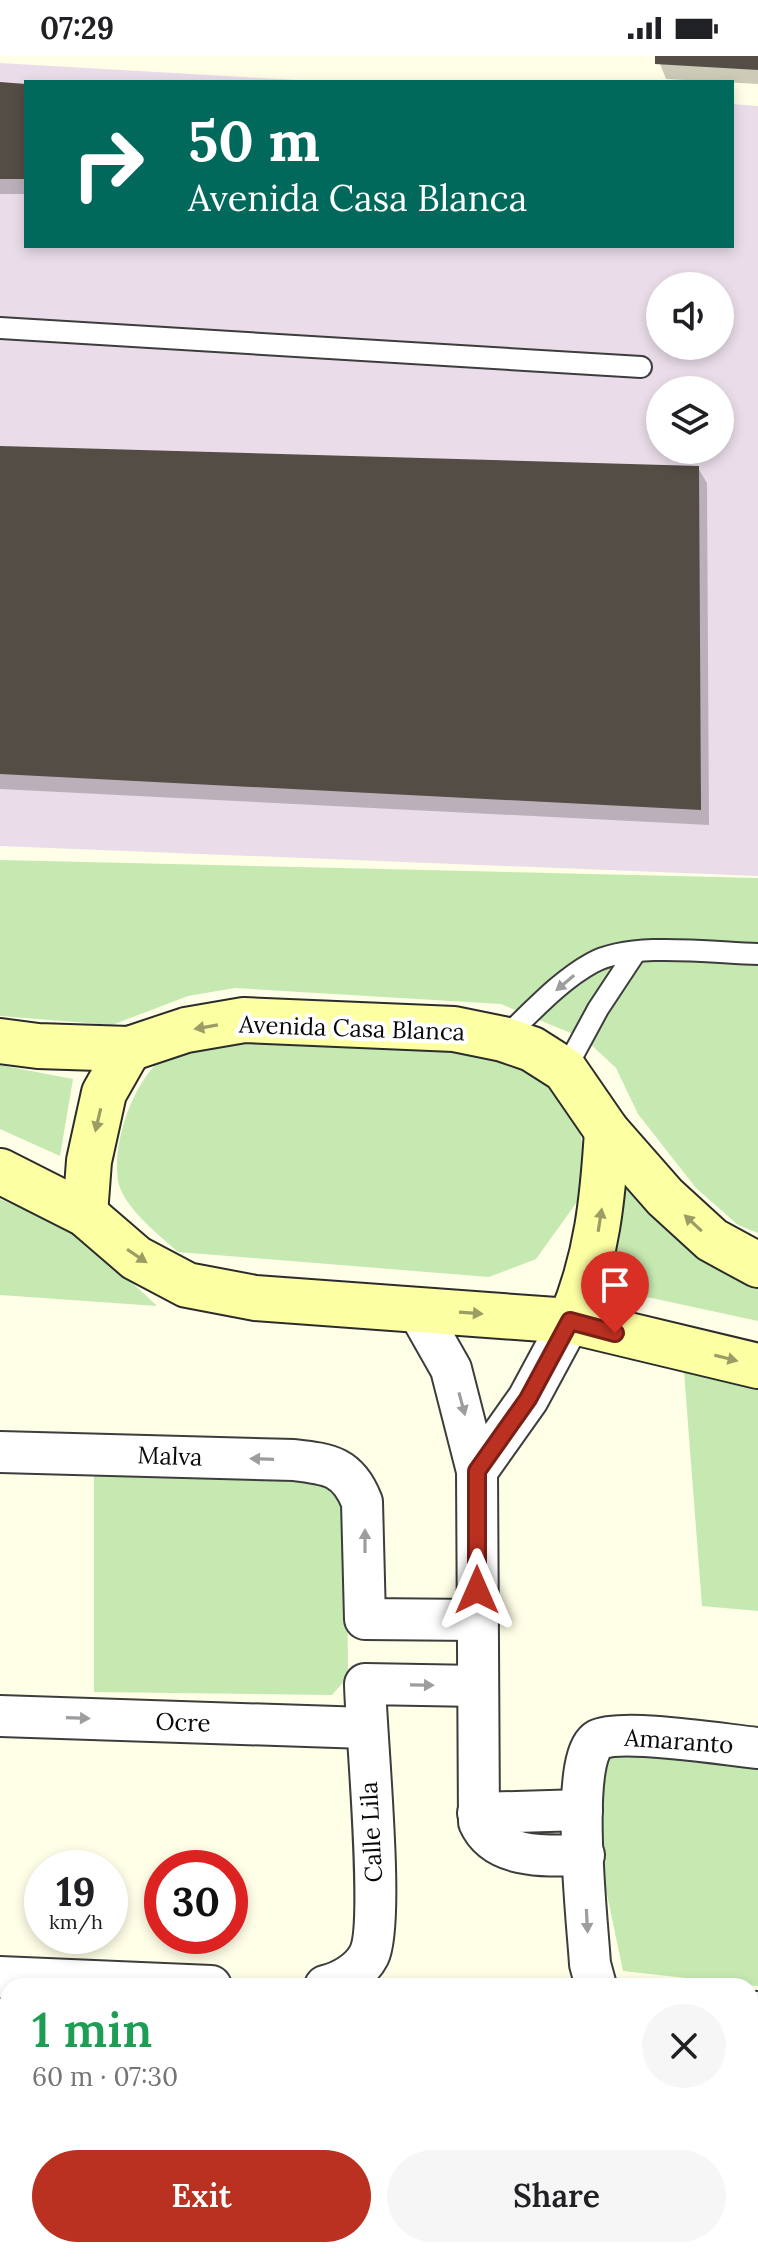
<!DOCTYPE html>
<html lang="en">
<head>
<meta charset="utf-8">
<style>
	body { margin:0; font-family:Lora,serif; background:#f6f6f6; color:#202124; height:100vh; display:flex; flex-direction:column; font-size:30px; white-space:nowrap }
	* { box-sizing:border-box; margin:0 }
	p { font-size:26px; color:#757577 }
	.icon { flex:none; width:44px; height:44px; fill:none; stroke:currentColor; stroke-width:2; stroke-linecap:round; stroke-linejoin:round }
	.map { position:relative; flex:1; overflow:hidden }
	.details { position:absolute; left:0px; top:1922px; width:758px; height:280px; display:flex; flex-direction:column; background:#fff; border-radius:24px 24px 0 0; box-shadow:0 4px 12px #0003 }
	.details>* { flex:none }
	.banner { position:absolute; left:24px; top:24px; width:710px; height:168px; border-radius:0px; box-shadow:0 4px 12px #0003; background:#00695c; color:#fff; overflow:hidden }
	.buttons { position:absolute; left:646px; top:216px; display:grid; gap:16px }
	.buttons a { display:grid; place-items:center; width:88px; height:88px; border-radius:50%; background:#fff; box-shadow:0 4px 12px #0003; font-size:40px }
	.speed { position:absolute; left:24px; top:1794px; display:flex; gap:16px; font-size:40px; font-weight:700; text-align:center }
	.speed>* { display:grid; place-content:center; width:104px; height:104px; border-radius:50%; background:#fff; box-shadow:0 4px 12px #0003; line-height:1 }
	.speed small { font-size:20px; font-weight:400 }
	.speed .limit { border:12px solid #d22; background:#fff; color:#111 }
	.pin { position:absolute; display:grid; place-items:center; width:68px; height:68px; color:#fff; margin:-82px -34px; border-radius:50% 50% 50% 0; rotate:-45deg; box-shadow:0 0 8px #0007 }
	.pin .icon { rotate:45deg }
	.me { position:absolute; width:88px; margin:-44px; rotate:0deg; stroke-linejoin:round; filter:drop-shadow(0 0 6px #0008) }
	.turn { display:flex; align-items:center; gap:28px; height:168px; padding:0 32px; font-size:36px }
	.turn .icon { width:104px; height:104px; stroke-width:2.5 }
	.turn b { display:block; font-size:56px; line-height:68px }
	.round { display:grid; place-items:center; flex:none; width:84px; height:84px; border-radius:42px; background:#f6f6f6 }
	.overview { display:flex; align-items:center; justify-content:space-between; height:136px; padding:0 32px }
	h1 { font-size:48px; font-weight:600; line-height:60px; color:#1e9e55 }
	.action { display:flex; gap:16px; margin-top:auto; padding:16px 32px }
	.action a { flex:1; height:92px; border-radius:48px; background:#ba3021; color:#fff; font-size:32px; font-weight:600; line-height:92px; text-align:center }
	.action a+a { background:#f6f6f6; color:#202124 }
	.status { display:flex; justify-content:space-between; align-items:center; height:56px; padding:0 40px; background:#fff; direction:ltr }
	.status svg { height:22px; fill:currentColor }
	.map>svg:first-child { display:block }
	.industrial { fill:#eadde9; fill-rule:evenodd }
	.green { fill:#c6e9b1 }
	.shadow { fill:#0003 }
	.building { fill:#534d46 }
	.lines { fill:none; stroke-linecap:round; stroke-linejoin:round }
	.lane-casing { stroke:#3d3d3d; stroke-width:24 }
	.street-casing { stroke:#3d3d3d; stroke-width:44 }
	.secondary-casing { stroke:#2c2c2c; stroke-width:48 }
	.lane { stroke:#fff; stroke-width:20 }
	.street { stroke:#fff; stroke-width:40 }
	.secondary { stroke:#fcffa2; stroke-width:44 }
	.oneway { fill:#9d9d9d }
	.oneway2 { fill:#9b9d65 }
	.route-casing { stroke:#791f15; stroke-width:20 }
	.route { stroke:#ba3021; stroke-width:14 }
	.labels { text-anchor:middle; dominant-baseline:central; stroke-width:8; stroke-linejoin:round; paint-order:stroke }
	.street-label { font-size:24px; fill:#0a0a0a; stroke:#fff }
</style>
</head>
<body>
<div class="status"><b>07:29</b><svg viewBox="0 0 49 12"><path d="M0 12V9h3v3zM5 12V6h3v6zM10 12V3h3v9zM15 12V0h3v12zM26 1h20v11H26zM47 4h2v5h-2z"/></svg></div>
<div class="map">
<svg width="758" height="2202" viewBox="0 0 758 2202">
	<rect width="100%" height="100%" fill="#fffee7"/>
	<path class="industrial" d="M 0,7 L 332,26 L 26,26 L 26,190 L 732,190 L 732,48 L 758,50 L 758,820 L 0,790 ZM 660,230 L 720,230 L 720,290 L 660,290 ZM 660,334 L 720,334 L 720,394 L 660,394 Z"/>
	<g class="green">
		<polygon points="0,804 758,822 758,1177 738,1169 696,1132 638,1058 616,1012 585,983 501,948 235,932 188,940 112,969 0,960"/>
		<path d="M 214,974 L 497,996 L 550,1022 L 579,1067 L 584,1101 L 577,1146 L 536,1203 L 489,1221 L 178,1196 C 159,1179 123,1151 118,1125 C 112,1086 133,1025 164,1001 C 178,990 198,983 214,974 Z"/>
		<polygon points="0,1009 73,1023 60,1100 0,1073"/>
		<polygon points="627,1129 709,1208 758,1229 758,1265 596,1230 614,1196"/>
		<polygon points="0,1143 80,1178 157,1250 0,1239"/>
		<polygon points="684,1316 758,1328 758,1555 702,1550"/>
		<polygon points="312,1418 347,1446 348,1621 332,1639 94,1636 94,1420"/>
		<polygon points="619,1685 758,1696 758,1930 623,1915 599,1800 594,1712"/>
	</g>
	<g class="shadow">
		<polygon points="657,0 758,0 758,28 666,23"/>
		<polygon points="0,28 26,30 26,138 0,138"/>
		<polygon points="0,392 698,412 707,427 709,769 0,733"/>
	</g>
	<g class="building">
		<polygon points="655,0 758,0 758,14 655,8"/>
		<polygon points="0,26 26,28 26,123 0,123"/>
		<polygon points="0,390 699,410 701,754 0,718"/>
	</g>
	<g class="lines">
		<defs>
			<g id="lane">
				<polyline points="0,272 641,311"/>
				<path d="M 503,983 C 531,957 559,925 592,907 C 632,885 713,897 758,898"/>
				<polyline points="565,1014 598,953 635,897"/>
			</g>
			<g id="street">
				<path d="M 417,1253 L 451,1313 L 477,1415 L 479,1766 C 496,1804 549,1800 584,1799"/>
				<path d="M 0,1396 L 294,1404 C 329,1408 348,1410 362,1446 L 365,1563 L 478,1564"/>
				<polyline points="477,1415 528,1343 570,1265"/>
				<polyline points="0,1660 366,1672"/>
				<polyline points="478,1757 582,1754"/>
				<polyline points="0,1921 211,1930"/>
				<path d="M 325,1930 C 342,1926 361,1915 369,1899 C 385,1867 366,1677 365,1628 L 478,1630"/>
				<path d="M 596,1930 L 590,1908 C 588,1871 568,1701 598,1684 C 622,1672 726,1689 758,1692"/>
				<polyline points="750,1956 758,1956"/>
				<polyline points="0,2181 8,2182"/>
				<polyline points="223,2194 368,2202"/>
				<polyline points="105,2202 105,2194"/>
			</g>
			<g id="secondary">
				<polyline points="0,985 38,990 129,993 186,974 244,964 454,973 503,983 532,993 565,1014 607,1075 665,1141 712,1184 758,1209"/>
				<polyline points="0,1115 85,1158 136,1202 187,1229 255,1242 570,1265 758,1310"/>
				<polyline points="85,1158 89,1105 104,1037 129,993"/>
				<path d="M 570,1265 C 597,1203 603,1141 607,1075"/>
			</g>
		</defs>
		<use href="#lane" class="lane-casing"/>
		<use href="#street" class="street-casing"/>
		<use href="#secondary" class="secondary-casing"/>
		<use href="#lane" class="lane"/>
		<use href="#street" class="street"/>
		<use href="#secondary" class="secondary"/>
	</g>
	<defs><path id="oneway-solid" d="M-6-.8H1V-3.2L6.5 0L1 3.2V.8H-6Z" transform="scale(2)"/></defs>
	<g class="oneway">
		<use href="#oneway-solid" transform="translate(565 927) rotate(140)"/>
		<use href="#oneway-solid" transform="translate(462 1348) rotate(75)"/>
		<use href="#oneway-solid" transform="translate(262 1403) rotate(-178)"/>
		<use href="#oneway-solid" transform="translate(365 1485) rotate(-90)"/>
		<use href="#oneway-solid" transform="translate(422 1629) rotate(1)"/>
		<use href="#oneway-solid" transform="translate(78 1662) rotate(2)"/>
		<use href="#oneway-solid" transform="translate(587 1865) rotate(87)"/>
	</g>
	<g class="oneway2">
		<use href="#oneway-solid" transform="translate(206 971) rotate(170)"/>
		<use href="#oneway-solid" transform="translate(98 1064) rotate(103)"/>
		<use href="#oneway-solid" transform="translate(600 1164) rotate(-81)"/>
		<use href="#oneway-solid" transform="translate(693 1167) rotate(-137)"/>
		<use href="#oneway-solid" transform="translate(137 1200) rotate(34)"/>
		<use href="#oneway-solid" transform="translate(471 1257) rotate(4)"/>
		<use href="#oneway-solid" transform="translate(726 1302) rotate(14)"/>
	</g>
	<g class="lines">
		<defs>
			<polyline id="route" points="477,1534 477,1415 528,1343 570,1265 615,1277"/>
		</defs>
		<use href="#route" class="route-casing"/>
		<use href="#route" class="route"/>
	</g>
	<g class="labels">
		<g class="street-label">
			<text transform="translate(352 972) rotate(2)">Avenida Casa Blanca</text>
			<text transform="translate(170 1400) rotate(2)">Malva</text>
			<text transform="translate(183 1666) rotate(2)">Ocre</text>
			<text transform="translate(679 1685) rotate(4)">Amaranto</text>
			<text transform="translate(371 1776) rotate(-93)">Calle Lila</text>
		</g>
	</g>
</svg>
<div class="buttons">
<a><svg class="icon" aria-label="sound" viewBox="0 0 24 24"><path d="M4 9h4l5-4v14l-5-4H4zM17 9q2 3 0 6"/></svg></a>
<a><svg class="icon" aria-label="layers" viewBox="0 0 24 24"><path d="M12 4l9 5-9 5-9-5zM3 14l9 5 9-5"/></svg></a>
</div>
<div class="speed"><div>19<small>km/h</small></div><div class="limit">30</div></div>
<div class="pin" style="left:615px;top:1277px;background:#d93025"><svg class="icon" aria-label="arrive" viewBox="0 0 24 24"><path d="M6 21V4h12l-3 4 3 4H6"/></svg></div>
<svg class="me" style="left:477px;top:1534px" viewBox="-20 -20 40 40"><path d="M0-17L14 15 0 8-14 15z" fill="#ba3021" stroke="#fff" stroke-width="4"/></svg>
<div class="banner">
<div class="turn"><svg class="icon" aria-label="right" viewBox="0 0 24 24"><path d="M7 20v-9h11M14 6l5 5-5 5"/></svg><div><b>50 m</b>Avenida Casa Blanca</div></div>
</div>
<section class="details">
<div class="overview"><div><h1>1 min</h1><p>60 m · 07:30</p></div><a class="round"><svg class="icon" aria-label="close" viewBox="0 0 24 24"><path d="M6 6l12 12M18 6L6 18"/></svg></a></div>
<div class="action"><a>Exit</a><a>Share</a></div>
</section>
</div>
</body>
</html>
